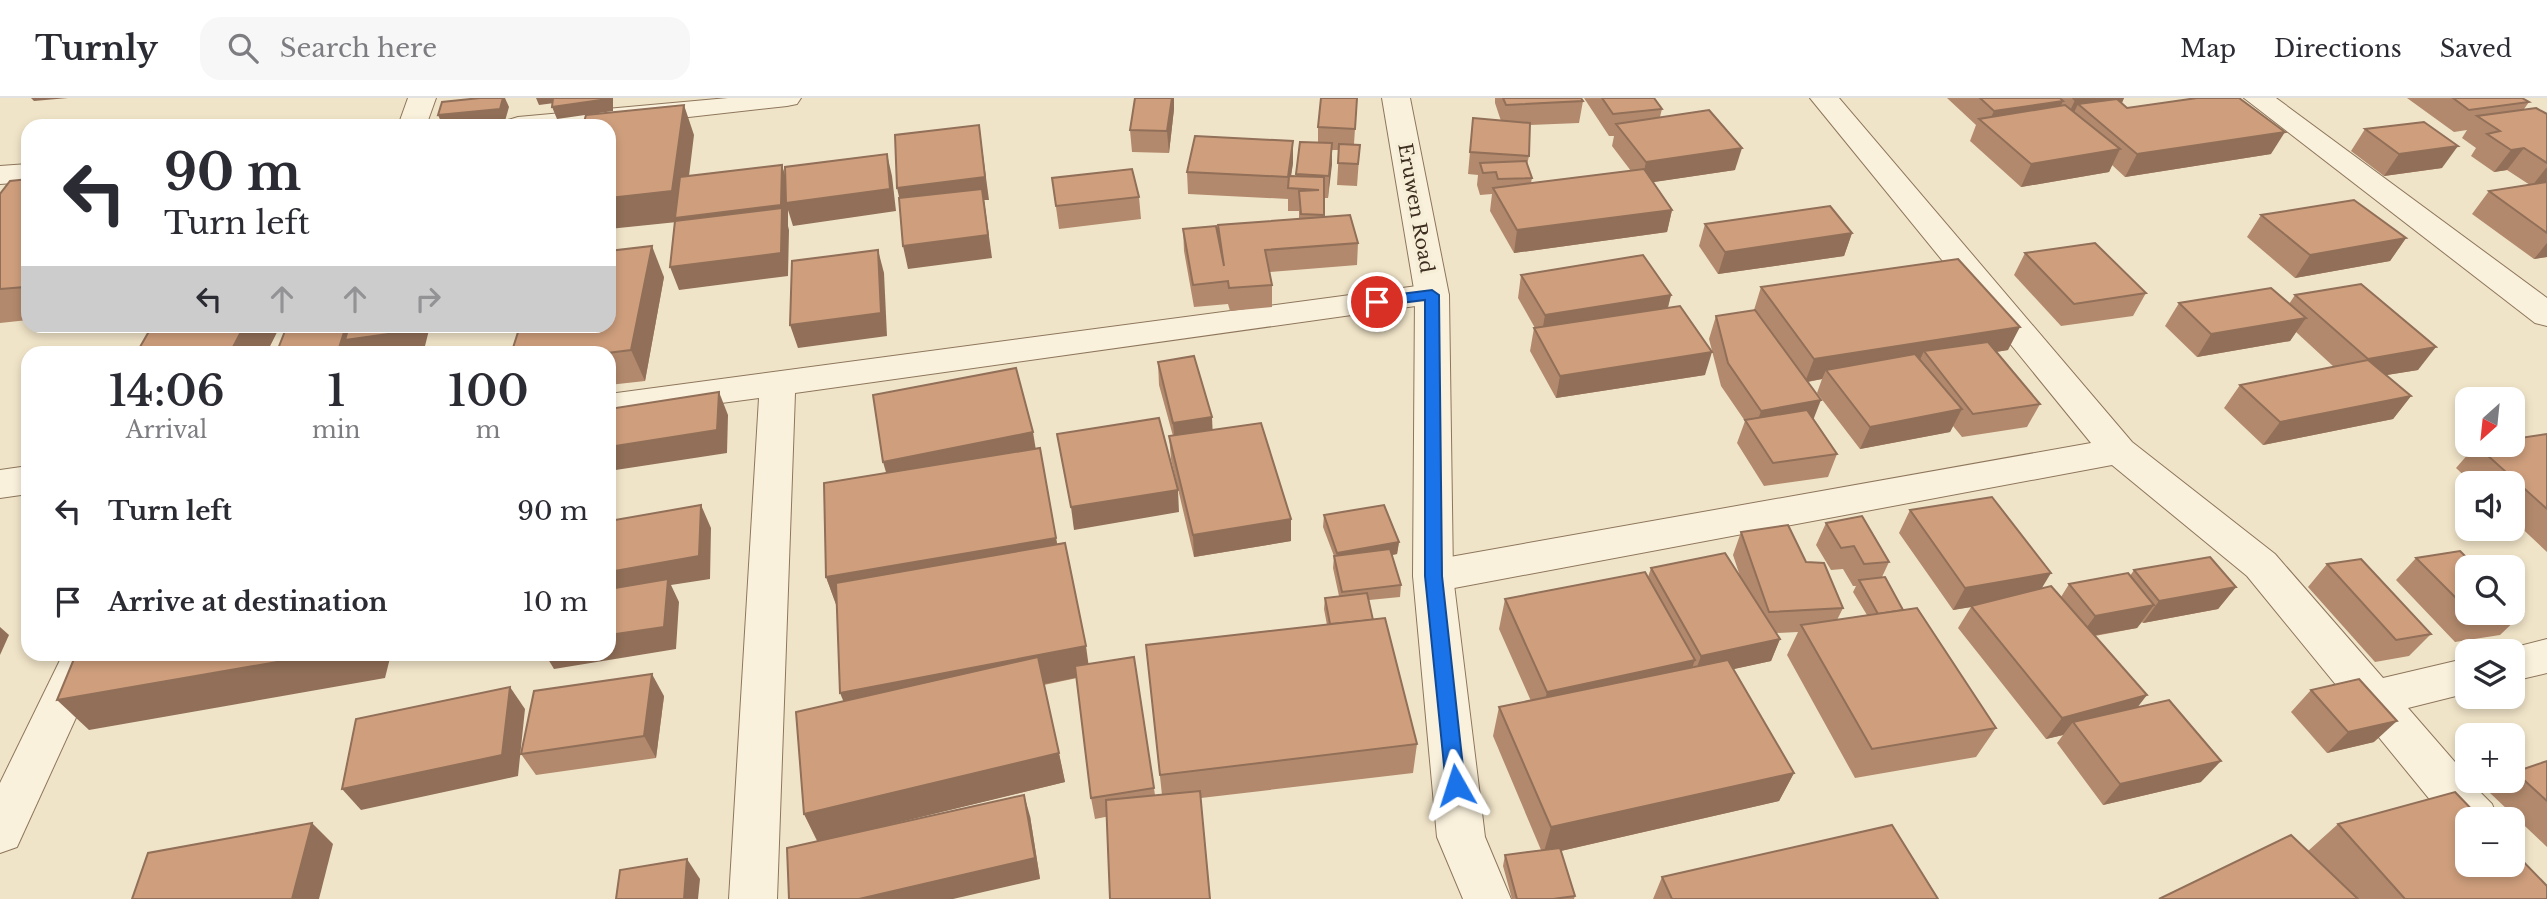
<!DOCTYPE html>
<html lang="en">
<head>
<meta charset="utf-8">
<style>
	body { margin:0; font-family:"Libre Baskerville",serif; background:#f7f7f7; color:#2b2b33; height:100vh; display:flex; flex-direction:column; font-size:26px; white-space:nowrap }
	* { box-sizing:border-box; margin:0 }
	p { font-size:23px; color:#7c7c81 }
	.icon { flex:none; width:38px; height:38px; fill:none; stroke:currentColor; stroke-width:2; stroke-linecap:round; stroke-linejoin:round }
	.map { position:relative; flex:1; overflow:hidden }
	.side { position:absolute; left:21px; top:248px; width:595px; height:315px; display:flex; flex-direction:column; background:#fff; border-radius:21px; box-shadow:0 4px 10px #0003 }
	.side>* { flex:none }
	.guide { position:absolute; left:21px; top:21px; width:595px; height:214px; border-radius:21px; box-shadow:0 4px 10px #0003; background:#fff; color:#2b2b33; overflow:hidden }
	.needle { width:46px; rotate:207deg }
	.tools { position:absolute; left:2455px; top:289px; display:grid; gap:14px }
	.tools a { display:grid; place-items:center; width:70px; height:70px; border-radius:14px; background:#fff; box-shadow:0 4px 10px #0003; font-size:35px }
	.pin { position:absolute; display:grid; place-items:center; width:60px; height:60px; color:#fff; margin:-30px; border:4px solid #fff; border-radius:50%; box-shadow:0 2px 7px #0007 }
	.me { position:absolute; width:77px; margin:-38px; rotate:354deg; stroke-linejoin:round; filter:drop-shadow(0 0 5px #0008) }
	.turn { display:flex; align-items:center; gap:24px; height:147px; padding:0 28px; font-size:32px }
	.turn .icon { width:91px; height:91px; stroke-width:2.5 }
	.turn b { display:block; font-size:49px; line-height:60px }
	.lanes { display:flex; align-items:center; height:66px; padding:0 28px; background:#0003; justify-content:center; gap:35px; direction:ltr }
	.lanes .off { opacity:.35 }
	.eta { display:flex; justify-content:space-evenly; align-items:center; height:119px; text-align:center }
	.eta b { font-size:42px; font-weight:600; line-height:49px }
	ul { padding:0; list-style:none }
	li { display:flex; align-items:center; gap:21px; height:91px; padding:0 28px }
	li div { flex:1 }
	li b { display:block; font-size:26px }
	li em { font-style:normal }
	header { display:flex; align-items:center; gap:42px; box-sizing:border-box; height:98px; padding:0 35px; background:#fff; border-bottom:2px solid #e1e1e2 }
	header strong { font-size:33px }
	nav { display:flex; gap:38px; margin-inline-start:auto; font-size:24px }
	.search { width:490px; height:63px; background:#f7f7f7; display:flex; align-items:center; gap:18px; box-sizing:border-box; padding:0 24px; border-radius:21px; color:#7c7c81; font-size:26px }
	.map>svg:first-child { display:block }
	.lines { fill:none; stroke-linecap:round; stroke-linejoin:round }
	.minor-casing { stroke:#8d765c; stroke-width:2 }
	.tertiary-casing { stroke:#8d765c; stroke-width:2 }
	.minor { fill:#faf1dc; fill-rule:evenodd }
	.tertiary { fill:#faf1dc; fill-rule:evenodd }
	.wall { fill:#b2896c }
	.shaded-wall { fill:#916f58 }
	.building { fill:#cf9f7d; stroke:#916f58; stroke-width:2 }
	.route { fill:#1a73e8; stroke:#114b97; stroke-width:2 }
	.labels { text-anchor:middle; dominant-baseline:central; stroke-width:7; stroke-linejoin:round; paint-order:stroke }
	.street-label { font-size:19px; fill:#3d2e20; stroke:#f7eed8 }
</style>
</head>
<body>
<header>
<strong>Turnly</strong>
<div class="search"><svg class="icon" aria-label="search" viewBox="0 0 24 24"><circle cx="10" cy="10" r="6"/><path d="M15 15l6 6"/></svg>Search here</div>
<nav><a>Map</a><a>Directions</a><a>Saved</a></nav>
</header>
<div class="map">
<svg width="2547" height="801" viewBox="0 0 2547 801">
	<rect width="100%" height="100%" fill="#f0e4c8"/>
	<g class="lines">
		<defs>
			<g id="minor">
				<polygon points="408,0 436,0 426,28 398,28"/>
				<polygon points="728,0 801,0 797,6 787,8 609,28 504,28 508,22 518,19"/>
				<polygon points="1810,0 1839,0 2132,344 2275,456 2383,580 2468,560 2468,595 2408,610 2468,679 2468,682 2492,706 2498,721 2468,721 2468,739 2458,736 2247,478 2112,367 1433,494 1419,489 1413,478 1419,467 1433,462 2091,345"/>
				<polygon points="2244,0 2276,0 2547,200 2547,228 2535,225"/>
				<polygon points="28,66 28,84 0,86 0,68"/>
				<polygon points="1432,186 1444,190 1449,197 1444,204 795,295 777,801 729,801 759,300 609,320 609,296"/>
				<polygon points="28,368 28,396 0,400 0,372"/>
				<polygon points="2547,541 2547,575 2513,583 2513,553 2500,553"/>
				<polygon points="63,556 105,556 17,749 0,755 0,685"/>
			</g>
			<polygon id="tertiary" points="1382,0 1410,0 1449,197 1453,478 1485,739 1511,801 1463,801 1437,739 1413,478 1415,197"/>
		</defs>
		<use href="#minor" class="minor-casing"/>
		<use href="#tertiary" class="tertiary-casing"/>
		<use href="#minor" class="minor"/>
		<use href="#tertiary" class="tertiary"/>
	</g>
	<g class="wall">
		<polygon points="1357,0 1354,46 1360,47 1357,88 1337,87 1339,52 1332,52 1328,100 1324,100 1323,119 1358,145 1357,167 1270,174 1272,187 1272,209 1230,213 1228,206 1194,209 1184,153 1183,131 1218,141 1218,127 1299,121 1299,113 1288,113 1288,101 1188,96 1187,74 1293,65 1291,78 1296,78 1300,44 1318,45 1318,29"/>
		<polygon points="1495,0 1581,0 1583,3 1579,25 1530,27 1529,58 1527,67 1532,80 1531,85 1631,73 1612,48 1614,38 1609,38 1584,0 1654,0 1662,11 1660,19 1735,72 1653,84 1672,112 1667,134 1514,155 1490,113 1492,96 1480,97 1477,87 1478,77 1468,76 1473,20 1501,23 1495,5"/>
		<polygon points="1947,0 2124,0 2122,5 2127,10 2271,56 2125,79 2112,67 2109,74 2021,89 1970,43 1976,27"/>
		<polygon points="2407,0 2522,0 2529,4 2524,11 2547,16 2547,159 2534,161 2472,116 2489,93 2530,87 2507,72 2494,74 2471,58 2476,50 2462,40 2467,32 2454,34"/>
		<polygon points="1174,11 1169,55 1132,54 1130,32"/>
		<polygon points="2365,31 2442,70 2384,78 2351,53"/>
		<polygon points="1052,80 1139,99 1141,121 1059,131"/>
		<polygon points="28,81 28,222 0,225 0,96"/>
		<polygon points="2261,117 2406,140 2390,163 2295,180 2247,139"/>
		<polygon points="1705,126 1852,135 1844,158 1718,176 1699,148"/>
		<polygon points="2025,155 2146,195 2133,218 2061,228 2014,177"/>
		<polygon points="1521,177 1671,197 1668,210 1705,277 1556,300 1530,253 1534,230 1535,230 1518,200"/>
		<polygon points="664,179 645,283 609,287 609,256 511,256"/>
		<polygon points="1761,189 2008,252 1996,254 2040,306 2027,329 1962,339 1953,328 1950,334 1860,351 1817,295 1822,281 1808,284 1814,322 1837,356 1828,379 1764,388 1737,345 1745,323 1721,288 1709,241 1716,218 1754,212"/>
		<polygon points="2295,197 2418,272 2386,277 2411,298 2393,321 2263,347 2224,310 2240,287 2334,269 2296,234 2290,243 2197,259 2165,228 2179,205 2289,206"/>
		<polygon points="152,228 280,228 266,256 136,256"/>
		<polygon points="1158,264 1212,319 1212,332 1291,443 1194,459 1171,361 1169,338 1173,338 1159,287"/>
		<polygon points="2547,336 2547,454 2513,422 2513,385 2472,385 2456,370 2476,347"/>
		<polygon points="1040,350 1057,446 1088,566 1134,559 1155,697 1162,697 1146,547 1327,527 1324,511 1325,500 1339,498 1333,470 1334,458 1323,429 1324,417 1399,444 1397,456 1392,457 1401,487 1400,499 1369,502 1373,522 1417,646 1413,675 1201,700 1095,721 1091,700 1077,580 1044,587 1065,684 845,737 1030,718 1040,781 817,743 804,716 844,604 837,509 826,479 1036,351"/>
		<polygon points="1910,412 2042,490 2061,499 2069,486 2130,478 2134,472 2236,489 2218,511 2143,525 2142,524 2137,530 2095,538 2138,609 2201,684 2103,707 2057,645 2063,637 2046,641 1958,530 1971,509 1953,512 1899,435"/>
		<polygon points="1826,425 1889,464 1882,479 1903,512 1996,630 1976,659 1855,680 1787,557 1798,534 1776,535 1780,541 1771,563 1733,571 1794,675 1779,703 1561,753 1575,798 1574,801 1512,801 1503,768 1505,757 1541,752 1493,638 1499,609 1531,603 1499,531 1505,501 1648,479 1651,470 1740,478 1733,457 1741,434 1806,464 1843,510 1837,522 1867,517 1853,494 1856,488 1853,488 1843,471 1831,472 1816,447"/>
		<polygon points="2416,460 2468,469 2468,514 2523,515 2500,537 2455,544 2396,482"/>
		<polygon points="2327,466 2431,536 2409,558 2375,564 2308,489"/>
		<polygon points="2311,592 2374,644 2327,655 2291,614"/>
		<polygon points="664,598 656,660 536,677 521,656"/>
		<polygon points="2547,663 2547,749 2490,695 2505,682 2513,682 2513,676 2515,674"/>
		<polygon points="2338,726 2547,801 2159,801 2308,753"/>
		<polygon points="1662,779 1938,801 1653,801"/>
	</g>
	<g class="shaded-wall">
		<polygon points="31,0 68,0 34,3"/>
		<polygon points="503,0 505,0 509,9 505,23 455,28 443,28 438,17"/>
		<polygon points="536,0 593,0 539,7"/>
		<polygon points="608,0 613,0 613,13 557,21 552,9"/>
		<polygon points="1172,0 1174,0 1174,11 1169,55 1167,33"/>
		<polygon points="2091,0 2124,0 2116,17 2078,6 2070,23 2065,24 2075,2"/>
		<polygon points="2063,3 2053,24 1987,28 1994,13"/>
		<polygon points="684,7 694,37 684,119 782,67 789,90 887,56 892,78 896,113 793,128 788,112 788,128 789,132 788,178 679,192 670,169 677,124 609,131 609,100"/>
		<polygon points="979,27 989,102 984,102 992,160 908,171 903,148 902,112 897,90"/>
		<polygon points="2285,34 2271,56 2125,79 2137,56"/>
		<polygon points="1293,43 1293,65 1289,90 1288,90 1288,79"/>
		<polygon points="1332,45 1332,67 1328,100 1329,78"/>
		<polygon points="2458,48 2442,70 2384,78 2399,56"/>
		<polygon points="1742,50 1735,72 1641,86 1646,64"/>
		<polygon points="2524,50 2507,72 2494,74 2511,52"/>
		<polygon points="2120,51 2109,74 2021,89 2031,66"/>
		<polygon points="2547,69 2547,86 2532,88"/>
		<polygon points="1672,112 1667,134 1514,155 1517,132"/>
		<polygon points="1852,135 1844,158 1718,176 1725,154"/>
		<polygon points="2406,140 2390,163 2295,180 2310,157"/>
		<polygon points="2547,145 2547,159 2534,161"/>
		<polygon points="652,148 664,179 645,283 631,252"/>
		<polygon points="878,152 884,175 887,238 798,250 790,227"/>
		<polygon points="1671,197 1665,219 1541,240 1545,217"/>
		<polygon points="2306,220 2290,243 2197,259 2211,236"/>
		<polygon points="244,228 280,228 266,256 232,256 231,253"/>
		<polygon points="346,228 430,228 423,256 337,256"/>
		<polygon points="2020,229 2008,252 1932,264 1924,253 1918,266 1826,272 1822,281 1805,284 1814,261"/>
		<polygon points="2436,249 2418,272 2350,283 2368,261"/>
		<polygon points="1712,254 1705,277 1556,300 1560,278"/>
		<polygon points="719,294 728,317 727,355 609,373 609,349"/>
		<polygon points="2411,298 2393,321 2263,347 2280,324"/>
		<polygon points="1821,302 1812,325 1753,336 1761,313"/>
		<polygon points="1962,311 1950,334 1860,351 1870,329"/>
		<polygon points="1212,319 1213,341 1175,347 1173,325"/>
		<polygon points="1033,334 1038,365 892,395 883,364"/>
		<polygon points="1178,392 1179,414 1074,432 1071,409"/>
		<polygon points="701,407 711,430 710,481 671,487 679,504 676,551 554,571 545,556 609,556 609,474"/>
		<polygon points="1291,421 1291,443 1194,459 1193,437"/>
		<polygon points="1056,440 1062,471 837,509 826,479"/>
		<polygon points="1399,444 1397,456 1337,467 1337,455"/>
		<polygon points="2051,475 2037,498 1971,508 1971,509 1953,512 1965,490"/>
		<polygon points="2236,489 2218,511 2143,525 2159,503"/>
		<polygon points="2154,507 2137,530 2079,540 2095,518"/>
		<polygon points="0,529 9,537 0,557"/>
		<polygon points="1780,541 1771,563 1693,580 1701,558"/>
		<polygon points="1086,548 1090,577 852,624 840,595"/>
		<polygon points="323,556 391,556 385,580 89,632 57,602"/>
		<polygon points="1695,562 1684,592 1540,623 1547,594"/>
		<polygon points="652,576 664,598 656,660 644,638"/>
		<polygon points="510,589 525,611 518,678 361,712 342,691"/>
		<polygon points="2147,597 2130,619 2073,624 2063,637 2046,641 2062,620"/>
		<polygon points="2397,623 2374,644 2327,655 2348,634"/>
		<polygon points="1059,655 1065,684 818,744 804,716"/>
		<polygon points="2221,663 2201,684 2103,707 2120,686"/>
		<polygon points="1794,675 1779,703 1543,757 1551,729"/>
		<polygon points="1024,697 1030,718 1040,781 953,801 859,801"/>
		<polygon points="312,725 333,746 319,801 292,801"/>
		<polygon points="687,761 700,781 698,801 684,801"/>
	</g>
	<g class="building">
		<polygon points="480,0 503,0 500,11 438,17 442,4"/>
		<polygon points="553,0 608,0 608,1 552,9"/>
		<polygon points="1135,0 1172,0 1167,33 1130,32"/>
		<polygon points="1321,0 1357,0 1355,31 1318,29"/>
		<polygon points="1503,0 1581,0 1583,3 1506,7"/>
		<polygon points="1602,0 1654,0 1662,11 1613,16"/>
		<polygon points="1980,0 2060,0 2063,3 1994,13"/>
		<polygon points="2073,0 2091,0 2075,2"/>
		<polygon points="2197,0 2239,0 2285,34 2137,56 2078,6 2117,1 2127,10"/>
		<polygon points="2453,0 2522,0 2529,4 2469,12"/>
		<polygon points="684,7 672,93 609,100 609,28 583,28 586,17"/>
		<polygon points="2065,7 2120,51 2031,66 1979,21"/>
		<polygon points="2536,10 2547,16 2547,65 2524,50 2511,52 2487,36 2500,33 2477,18"/>
		<polygon points="1709,12 1742,50 1646,64 1616,26"/>
		<polygon points="1473,20 1530,25 1529,58 1470,54"/>
		<polygon points="2424,24 2458,48 2399,56 2365,31"/>
		<polygon points="979,27 985,79 897,90 895,37"/>
		<polygon points="1195,38 1293,43 1288,79 1187,74"/>
		<polygon points="1300,44 1332,45 1329,78 1296,76"/>
		<polygon points="1339,46 1360,47 1358,66 1338,65"/>
		<polygon points="887,56 890,91 786,105 785,69"/>
		<polygon points="1526,63 1532,80 1498,81 1496,74 1483,75 1480,65"/>
		<polygon points="782,67 781,107 675,120 680,79"/>
		<polygon points="1132,71 1139,99 1056,108 1052,80"/>
		<polygon points="1644,71 1672,112 1517,132 1493,90"/>
		<polygon points="1289,78 1324,79 1324,117 1301,116 1299,93 1319,92 1288,90"/>
		<polygon points="28,81 28,184 25,189 0,191 0,96 10,83"/>
		<polygon points="2547,84 2547,135 2489,93"/>
		<polygon points="982,91 988,137 903,148 899,100"/>
		<polygon points="2354,102 2406,140 2310,157 2261,117"/>
		<polygon points="1830,108 1852,135 1725,154 1705,126"/>
		<polygon points="782,110 781,155 670,169 675,123"/>
		<polygon points="1350,117 1358,145 1265,152 1272,187 1229,190 1228,183 1193,187 1183,131 1216,128 1224,168 1218,127"/>
		<polygon points="2095,145 2146,195 2074,206 2025,155"/>
		<polygon points="652,148 631,252 599,256 511,256 520,228 609,228 609,153"/>
		<polygon points="878,152 881,215 790,227 792,163"/>
		<polygon points="1643,157 1671,197 1545,217 1521,177"/>
		<polygon points="1958,161 2020,229 1814,261 1761,189"/>
		<polygon points="2361,186 2436,249 2368,261 2295,197"/>
		<polygon points="2271,190 2306,220 2211,236 2179,205"/>
		<polygon points="1680,208 1712,254 1560,278 1534,230"/>
		<polygon points="1755,212 1821,302 1761,313 1728,265 1716,218"/>
		<polygon points="152,228 244,228 231,253 209,256 136,256"/>
		<polygon points="287,228 346,228 337,256 276,256"/>
		<polygon points="349,228 411,228 410,233 345,242"/>
		<polygon points="1988,244 2040,306 1973,316 1924,253"/>
		<polygon points="1915,256 1962,311 1870,329 1826,272"/>
		<polygon points="1194,258 1212,319 1173,325 1158,264"/>
		<polygon points="2368,262 2411,298 2280,324 2240,287"/>
		<polygon points="1016,270 1033,334 883,364 873,297"/>
		<polygon points="719,294 717,332 609,349 609,311"/>
		<polygon points="1807,312 1837,356 1773,365 1745,322"/>
		<polygon points="1159,320 1178,392 1071,409 1057,336"/>
		<polygon points="1261,325 1291,421 1193,437 1169,338"/>
		<polygon points="2547,336 2547,411 2476,347 2513,346 2513,341"/>
		<polygon points="1040,350 1056,440 826,479 824,385"/>
		<polygon points="1992,399 2051,475 1965,490 1910,412"/>
		<polygon points="701,407 699,458 609,474 609,423"/>
		<polygon points="1384,407 1399,444 1337,455 1324,417"/>
		<polygon points="1862,418 1889,464 1864,466 1854,448 1841,450 1826,425"/>
		<polygon points="1788,427 1806,464 1824,465 1843,510 1769,514 1741,434"/>
		<polygon points="1065,445 1086,548 840,595 836,485"/>
		<polygon points="1390,451 1401,487 1342,494 1334,458"/>
		<polygon points="2460,453 2476,469 2468,469 2468,512 2416,460"/>
		<polygon points="1725,455 1780,541 1701,558 1651,470"/>
		<polygon points="2210,459 2236,489 2159,503 2134,472"/>
		<polygon points="2361,461 2431,536 2396,542 2327,466"/>
		<polygon points="1645,474 1695,562 1547,594 1505,501"/>
		<polygon points="2128,475 2154,507 2095,518 2069,486"/>
		<polygon points="1885,479 1903,512 1878,516 1859,482"/>
		<polygon points="668,481 664,529 609,537 609,491"/>
		<polygon points="2051,488 2147,597 2062,620 1971,508"/>
		<polygon points="1367,495 1373,522 1330,526 1325,500"/>
		<polygon points="2513,505 2523,515 2477,522 2470,514 2513,514"/>
		<polygon points="1917,510 1996,630 1872,651 1801,527"/>
		<polygon points="1385,520 1417,646 1160,677 1146,547"/>
		<polygon points="76,556 323,556 57,602"/>
		<polygon points="1038,559 1059,655 804,716 796,614"/>
		<polygon points="1134,559 1154,690 1091,700 1075,568"/>
		<polygon points="1728,562 1794,675 1551,729 1499,609"/>
		<polygon points="652,576 644,638 521,656 534,593"/>
		<polygon points="2359,581 2397,623 2348,634 2311,592"/>
		<polygon points="510,589 502,657 342,691 356,621"/>
		<polygon points="2169,602 2221,663 2120,686 2073,624"/>
		<polygon points="2547,663 2547,703 2515,674"/>
		<polygon points="1200,693 1210,801 1110,801 1106,702"/>
		<polygon points="2455,694 2481,721 2468,721 2468,766 2513,766 2513,753 2547,788 2547,801 2405,801 2338,726"/>
		<polygon points="1024,697 1035,760 859,801 789,801 787,750"/>
		<polygon points="312,725 292,801 132,801 148,755"/>
		<polygon points="1892,727 1938,801 1672,801 1662,779"/>
		<polygon points="2291,737 2358,801 2159,801"/>
		<polygon points="1560,750 1575,798 1553,801 1517,801 1505,757"/>
		<polygon points="687,761 684,801 616,801 620,772"/>
	</g>
	<polygon class="route" points="1432,192 1439,197 1442,478 1465,687 1462,693 1449,693 1446,687 1425,478 1425,202 1377,208 1371,204 1377,199"/>
	<g class="labels">
		<g class="street-label">
			<text transform="translate(1416 110) rotate(80)">Eruwen Road</text>
		</g>
	</g>
</svg>
<div class="tools">
<a><svg class="needle" viewBox="-14 -14 28 28"><path d="M0-13l5 13h-10z" fill="#e53935"/><path d="M0 13l5-13h-10z" fill="#7c7c81"/></svg></a>
<a><svg class="icon" aria-label="sound" viewBox="0 0 24 24"><path d="M4 9h4l5-4v14l-5-4H4zM17 9q2 3 0 6"/></svg></a>
<a><svg class="icon" aria-label="search" viewBox="0 0 24 24"><circle cx="10" cy="10" r="6"/><path d="M15 15l6 6"/></svg></a>
<a><svg class="icon" aria-label="layers" viewBox="0 0 24 24"><path d="M12 4l9 5-9 5-9-5zM3 14l9 5 9-5"/></svg></a>
<a>+</a>
<a>−</a>
</div>
<div class="pin" style="left:1377px;top:204px;background:#d93025"><svg class="icon" aria-label="arrive" viewBox="0 0 24 24"><path d="M6 21V4h12l-3 4 3 4H6"/></svg></div>
<svg class="me" style="left:1456px;top:687px" viewBox="-20 -20 40 40"><path d="M0-17L14 15 0 8-14 15z" fill="#1a73e8" stroke="#fff" stroke-width="4"/></svg>
<div class="guide">
<div class="turn"><svg class="icon" aria-label="left" viewBox="0 0 24 24"><path d="M17 20v-9H6M10 6l-5 5 5 5"/></svg><div><b>90 m</b>Turn left</div></div>
<div class="lanes"><svg class="icon" aria-label="left" viewBox="0 0 24 24"><path d="M17 20v-9H6M10 6l-5 5 5 5"/></svg><svg class="icon off" aria-label="ahead" viewBox="0 0 24 24"><path d="M12 20V5M6 11l6-6 6 6"/></svg><svg class="icon off" aria-label="ahead" viewBox="0 0 24 24"><path d="M12 20V5M6 11l6-6 6 6"/></svg><svg class="icon off" aria-label="right" viewBox="0 0 24 24"><path d="M7 20v-9h11M14 6l5 5-5 5"/></svg></div>
</div>
<section class="side">
<div class="eta">
<div><b>14:06</b><p>Arrival</p></div>
<div><b>1</b><p>min</p></div>
<div><b>100</b><p>m</p></div>
</div>
<ul>
<li><svg class="icon" aria-label="left" viewBox="0 0 24 24"><path d="M17 20v-9H6M10 6l-5 5 5 5"/></svg><div><b>Turn left</b></div><em>90 m</em></li>
<li><svg class="icon" aria-label="arrive" viewBox="0 0 24 24"><path d="M6 21V4h12l-3 4 3 4H6"/></svg><div><b>Arrive at destination</b></div><em>10 m</em></li>
</ul>
</section>
</div>
</body>
</html>
